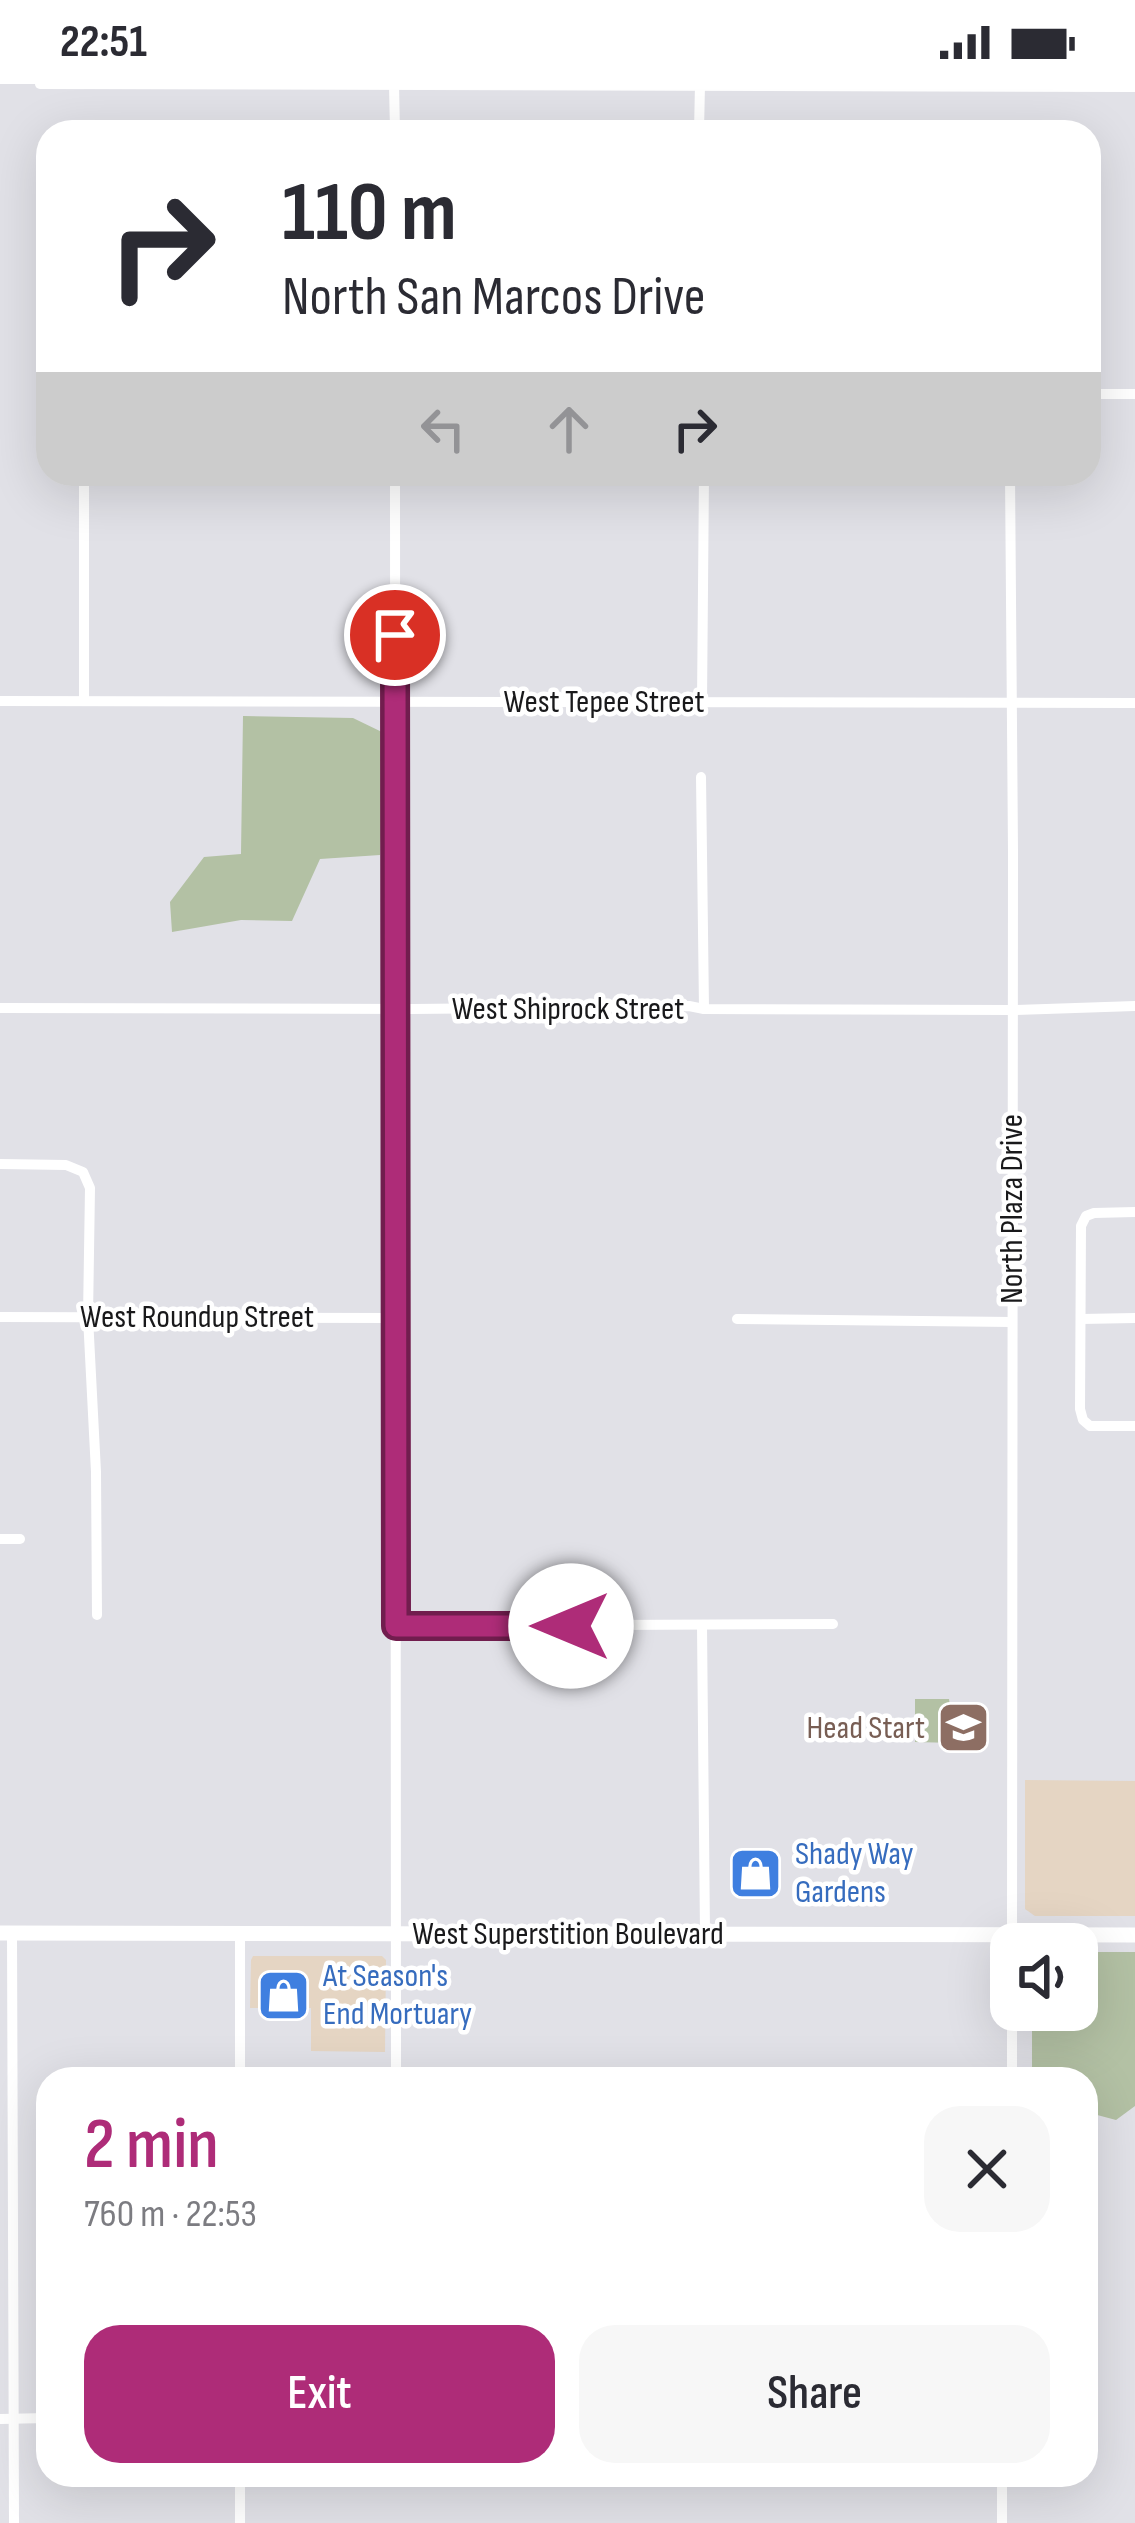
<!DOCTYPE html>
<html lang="en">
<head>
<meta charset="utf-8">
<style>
	body { margin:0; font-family:"Sofia Sans Condensed",sans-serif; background:#f7f7f7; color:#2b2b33; height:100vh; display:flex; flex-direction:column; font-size:45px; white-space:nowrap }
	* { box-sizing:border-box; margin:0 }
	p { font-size:39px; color:#7c7c81 }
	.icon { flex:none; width:66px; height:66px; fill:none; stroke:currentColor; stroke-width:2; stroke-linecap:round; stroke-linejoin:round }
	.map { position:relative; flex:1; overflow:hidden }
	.details { position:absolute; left:36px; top:1983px; width:1062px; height:420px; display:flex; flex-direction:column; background:#fff; border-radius:36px; box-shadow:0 12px 48px #0002 }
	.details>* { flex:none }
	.guide { position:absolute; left:36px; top:36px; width:1065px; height:366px; border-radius:36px; box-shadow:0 12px 48px #0002; background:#fff; color:#2b2b33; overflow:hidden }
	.tools { position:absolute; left:990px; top:1839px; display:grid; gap:24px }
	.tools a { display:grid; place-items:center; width:108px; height:108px; border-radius:24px; background:#fff; box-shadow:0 12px 48px #0002; font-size:60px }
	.pin { position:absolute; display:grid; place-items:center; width:102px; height:102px; color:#fff; margin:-51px; border:6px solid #fff; border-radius:50%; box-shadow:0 3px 12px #0007 }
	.me { position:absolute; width:132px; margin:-66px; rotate:270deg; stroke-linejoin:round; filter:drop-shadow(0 0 9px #0008) }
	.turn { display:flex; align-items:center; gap:42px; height:252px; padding:0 48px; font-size:54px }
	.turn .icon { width:156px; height:156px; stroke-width:2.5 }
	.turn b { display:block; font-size:84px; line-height:102px }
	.lanes { display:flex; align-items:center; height:114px; padding:0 48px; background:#0003; justify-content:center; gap:60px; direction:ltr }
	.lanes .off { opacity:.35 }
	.round { display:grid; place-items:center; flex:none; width:126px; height:126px; border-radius:36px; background:#f7f7f7 }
	.head { display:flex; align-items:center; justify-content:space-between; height:204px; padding:0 48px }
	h1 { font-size:72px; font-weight:600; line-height:90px; color:#ae2c78 }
	.primary-button { display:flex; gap:24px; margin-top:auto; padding:24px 48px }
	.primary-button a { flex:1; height:138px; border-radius:36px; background:#ae2c78; color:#fff; font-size:48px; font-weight:600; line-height:138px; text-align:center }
	.primary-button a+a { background:#f7f7f7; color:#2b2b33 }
	.status { display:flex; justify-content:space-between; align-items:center; height:84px; padding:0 60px; background:#fff; direction:ltr }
	.status svg { height:33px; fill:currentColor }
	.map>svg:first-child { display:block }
	.commercial { fill:#e5d5c3 }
	.green { fill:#b3c1a4 }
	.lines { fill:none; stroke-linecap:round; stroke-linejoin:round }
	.minor { stroke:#fff; stroke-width:10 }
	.secondary { stroke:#fff; stroke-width:15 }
	.route-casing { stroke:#711d4e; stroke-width:30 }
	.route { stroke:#ae2c78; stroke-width:21 }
	.labels { text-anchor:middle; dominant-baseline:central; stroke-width:9; stroke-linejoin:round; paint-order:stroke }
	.street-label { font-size:33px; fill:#19191b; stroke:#fff }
	.education-label { font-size:33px; fill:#785e54; stroke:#fff; text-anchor:end }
	.shop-label { font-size:33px; fill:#366cbe; stroke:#fff; text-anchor:start }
</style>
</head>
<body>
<div class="status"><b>22:51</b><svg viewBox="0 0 49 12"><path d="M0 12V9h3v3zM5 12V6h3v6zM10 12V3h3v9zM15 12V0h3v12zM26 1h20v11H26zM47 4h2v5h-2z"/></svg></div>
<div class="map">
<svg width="1135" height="2439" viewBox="0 0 1135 2439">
	<rect width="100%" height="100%" fill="#e1e1e7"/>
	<g class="commercial">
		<polygon points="1025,1696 1135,1697 1135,1832 1035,1832 1025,1825"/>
		<polygon points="253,1872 382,1872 386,1876 385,1968 311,1967 311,1924 250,1924 251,1876"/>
	</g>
	<g class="green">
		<polygon points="243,632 353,634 386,650 380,771 320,775 292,837 241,836 172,848 170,818 204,773 241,770"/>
		<polygon points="915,1615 949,1615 951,1630 955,1630 955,1659 915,1658"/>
		<polygon points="1077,1868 1135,1868 1135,2022 1116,2036 1086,2028 1086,1995 1032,1995 1032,1926 1077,1926"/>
	</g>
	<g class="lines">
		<g class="minor">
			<polyline points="40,0 1135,3"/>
			<polyline points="394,0 395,48"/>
			<polyline points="699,48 700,0"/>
			<polyline points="1089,310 1135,310"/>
			<polyline points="395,390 396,1995"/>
			<polyline points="1010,390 1013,768 1012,1860"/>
			<polyline points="0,617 1135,619"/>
			<polyline points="84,617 84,390"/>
			<polyline points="702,618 704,390"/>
			<polyline points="701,693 704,925"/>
			<polyline points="0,924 412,925 689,922 704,925 1013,926 1135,922"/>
			<polyline points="0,1080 66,1081 83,1088 90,1104 88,1233 96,1388 97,1531"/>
			<polyline points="1135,1128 1094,1129 1086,1132 1081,1142 1080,1325 1083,1336 1090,1342 1135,1342"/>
			<polyline points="0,1233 394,1234"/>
			<polyline points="737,1235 1012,1238"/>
			<polyline points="1081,1235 1135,1234"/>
			<polyline points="0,1455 20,1455"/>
			<polyline points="396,1542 833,1540"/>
			<polyline points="702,1542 705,1850"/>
			<polyline points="12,1849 14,2439"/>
			<polyline points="1012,1926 1012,1995"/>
			<polyline points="240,1995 240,1849"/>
			<polyline points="0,2335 48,2334"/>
			<polyline points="240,2391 240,2439"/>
			<polyline points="1002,2391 1002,2439"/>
		</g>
		<polyline class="secondary" points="0,1849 1135,1851"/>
	</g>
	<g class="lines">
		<defs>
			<polyline id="route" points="395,551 396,1542 571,1542"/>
		</defs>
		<use href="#route" class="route-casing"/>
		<use href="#route" class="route"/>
	</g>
	<defs>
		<symbol id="school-square" viewBox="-11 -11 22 22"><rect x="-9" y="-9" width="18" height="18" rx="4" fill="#8d6e63" stroke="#fff"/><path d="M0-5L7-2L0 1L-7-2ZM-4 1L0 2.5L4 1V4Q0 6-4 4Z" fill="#fff"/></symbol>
		<symbol id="shop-square" viewBox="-11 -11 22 22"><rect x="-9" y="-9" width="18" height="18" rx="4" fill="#3f7fe0" stroke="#fff"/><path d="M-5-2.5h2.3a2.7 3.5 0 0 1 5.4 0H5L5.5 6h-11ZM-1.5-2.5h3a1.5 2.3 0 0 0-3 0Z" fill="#fff"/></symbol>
	</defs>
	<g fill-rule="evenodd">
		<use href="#school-square" x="934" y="1614" width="59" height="59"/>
		<use href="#shop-square" x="726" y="1760" width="59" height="59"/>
		<use href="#shop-square" x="254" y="1882" width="59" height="59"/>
	</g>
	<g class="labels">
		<g class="street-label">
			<text x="604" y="618">West Tepee Street</text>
			<text x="568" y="925">West Shiprock Street</text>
			<text transform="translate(1012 1125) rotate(-90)">North Plaza Drive</text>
			<text x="197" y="1233">West Roundup Street</text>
			<text x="568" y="1850">West Superstition Boulevard</text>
		</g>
		<g class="education-label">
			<text x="925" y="1644">Head Start</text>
		</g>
		<g class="shop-label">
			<text x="795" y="1770">Shady Way<tspan x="795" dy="38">Gardens</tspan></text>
			<text x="323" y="1892">At Season's<tspan x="323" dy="38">End Mortuary</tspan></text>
		</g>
	</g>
</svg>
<div class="tools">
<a><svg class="icon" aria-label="sound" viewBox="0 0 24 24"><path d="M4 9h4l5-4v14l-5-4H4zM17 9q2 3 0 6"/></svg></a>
</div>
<div class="pin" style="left:395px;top:551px;background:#d93025"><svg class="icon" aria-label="arrive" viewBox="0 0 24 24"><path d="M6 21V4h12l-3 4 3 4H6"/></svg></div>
<svg class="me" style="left:571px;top:1542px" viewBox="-20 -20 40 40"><circle r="19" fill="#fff"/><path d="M0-13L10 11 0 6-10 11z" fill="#ae2c78"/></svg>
<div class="guide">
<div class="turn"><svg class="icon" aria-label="right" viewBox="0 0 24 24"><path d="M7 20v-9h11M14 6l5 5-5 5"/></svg><div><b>110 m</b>North San Marcos Drive</div></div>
<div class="lanes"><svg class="icon off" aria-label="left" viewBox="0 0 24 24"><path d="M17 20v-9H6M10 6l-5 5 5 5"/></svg><svg class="icon off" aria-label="ahead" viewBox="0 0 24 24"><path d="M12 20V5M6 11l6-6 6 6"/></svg><svg class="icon" aria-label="right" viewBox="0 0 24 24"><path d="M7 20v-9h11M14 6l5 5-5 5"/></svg></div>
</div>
<section class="details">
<div class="head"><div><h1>2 min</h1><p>760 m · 22:53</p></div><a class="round"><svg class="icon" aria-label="close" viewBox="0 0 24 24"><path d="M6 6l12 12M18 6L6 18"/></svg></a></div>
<div class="primary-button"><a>Exit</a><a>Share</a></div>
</section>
</div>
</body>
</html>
